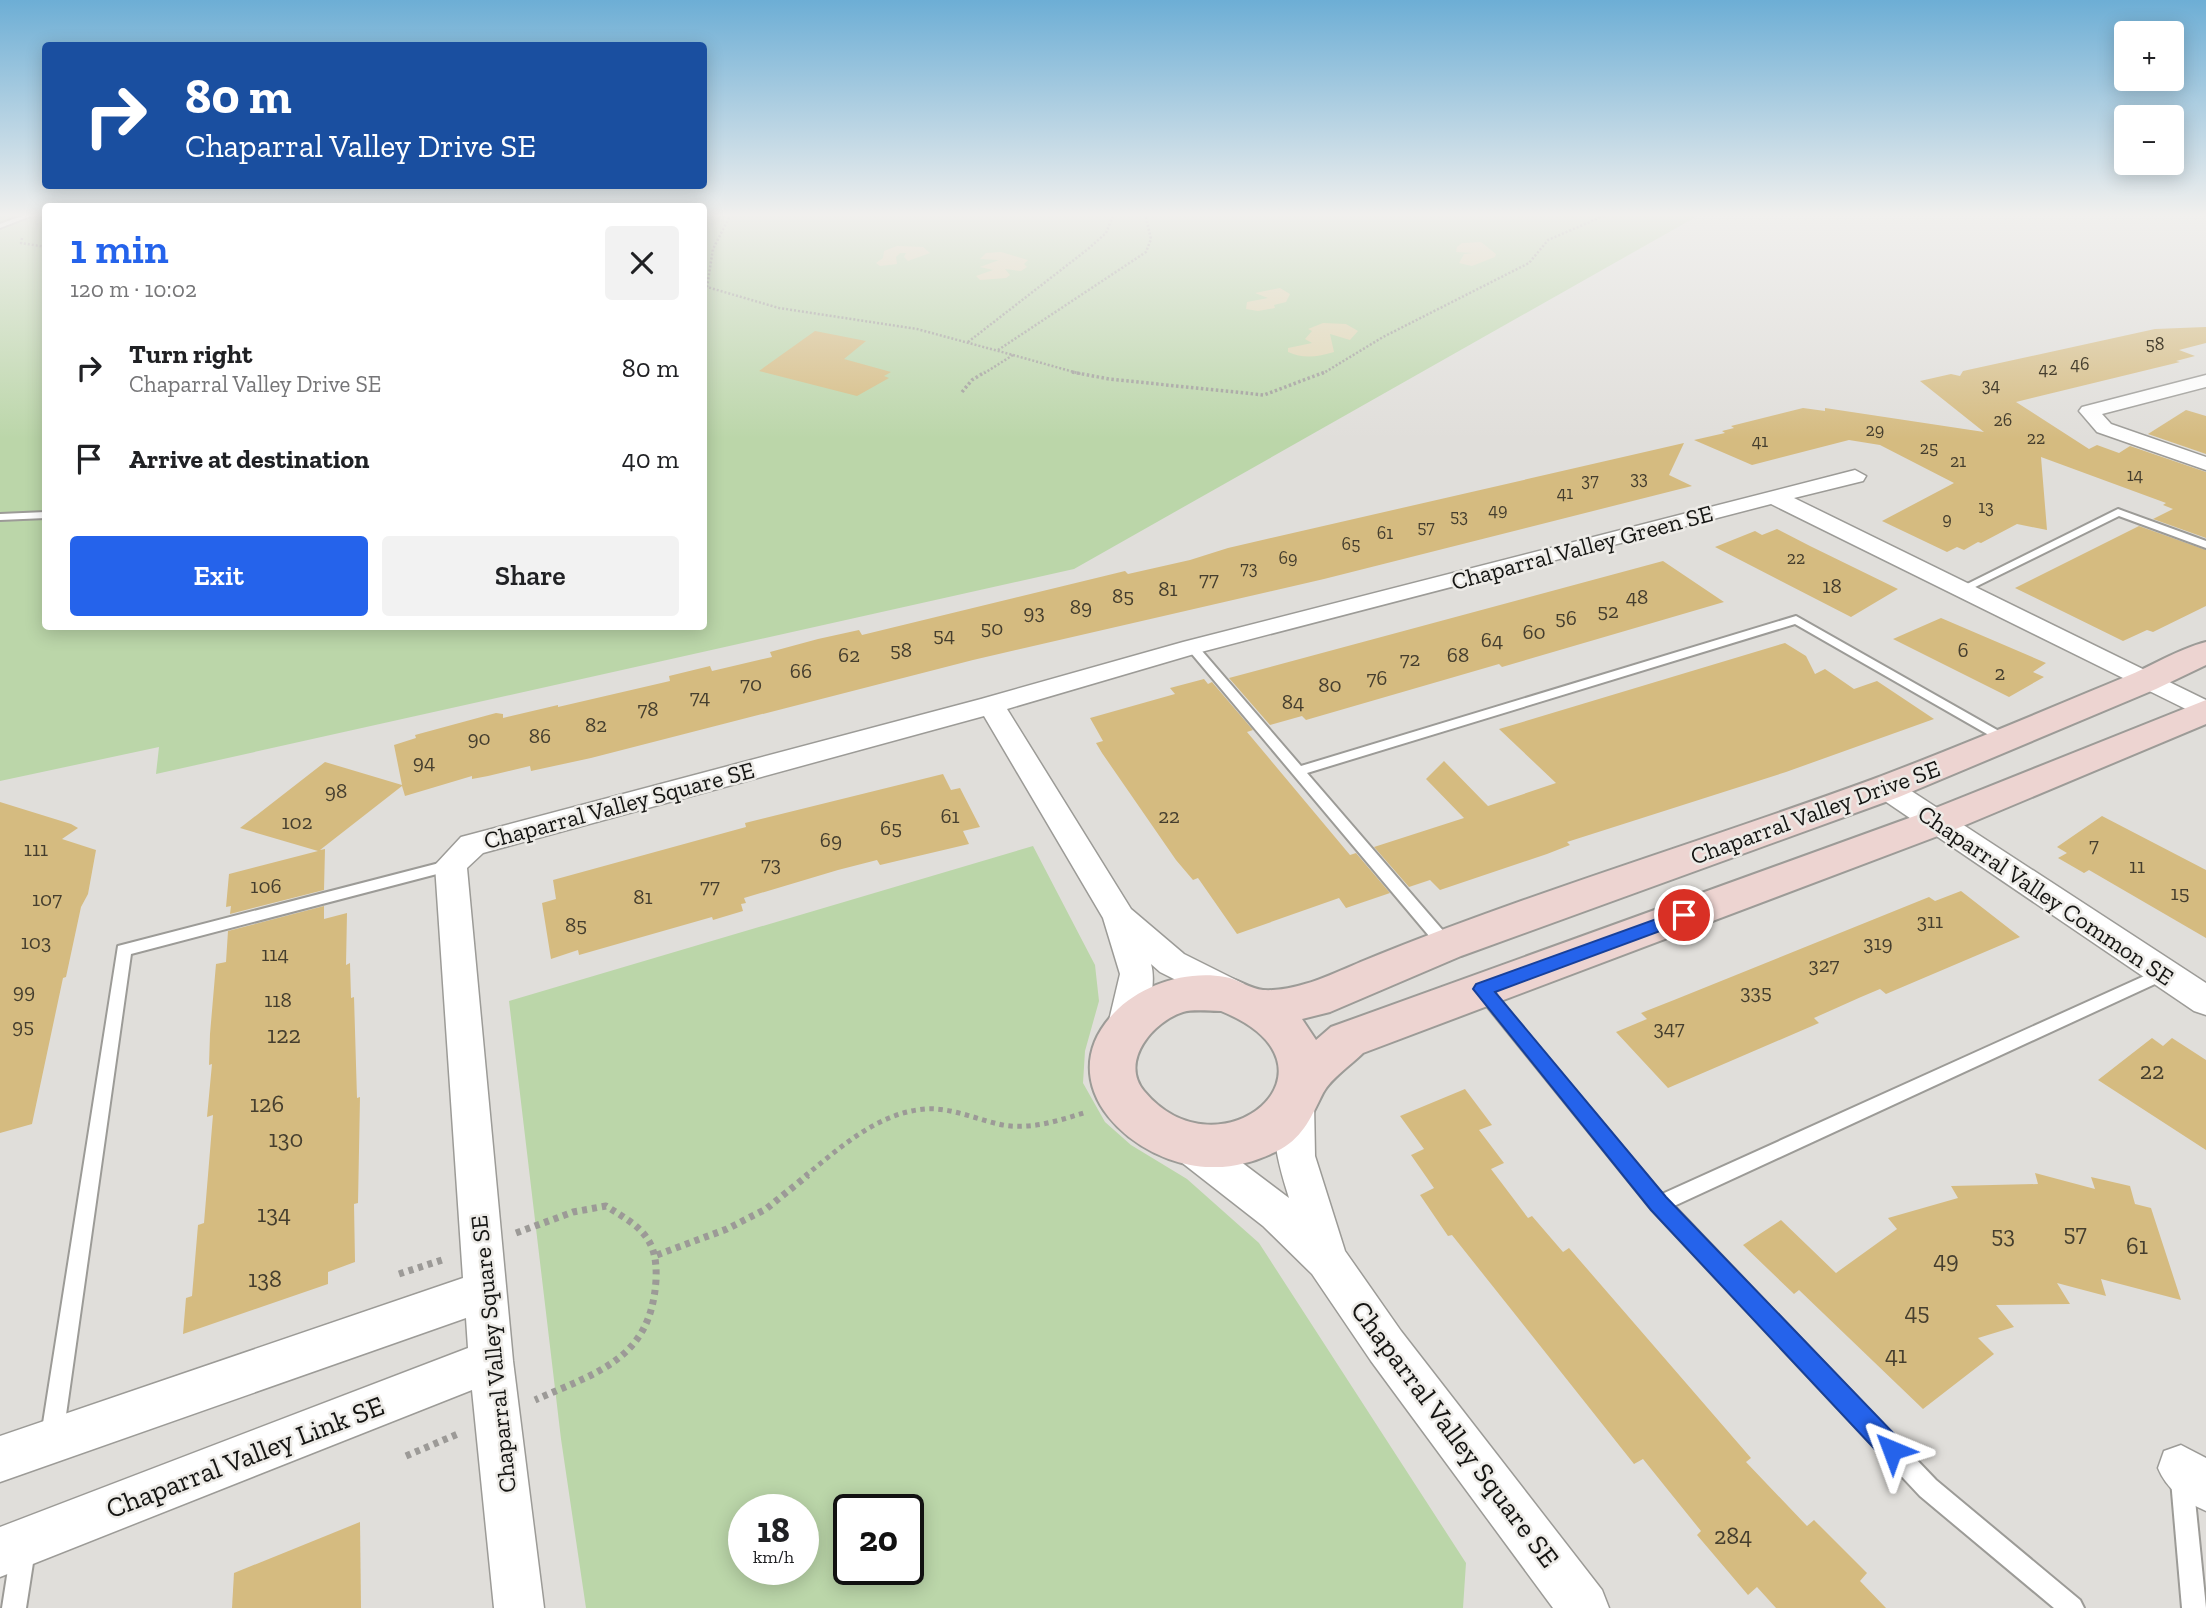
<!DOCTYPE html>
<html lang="en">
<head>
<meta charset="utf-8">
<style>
	body { margin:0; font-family:"Zilla Slab",serif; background:#f2f2f2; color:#202124; height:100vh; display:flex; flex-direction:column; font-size:26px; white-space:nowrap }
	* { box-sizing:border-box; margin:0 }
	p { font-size:23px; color:#757577 }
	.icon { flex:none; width:38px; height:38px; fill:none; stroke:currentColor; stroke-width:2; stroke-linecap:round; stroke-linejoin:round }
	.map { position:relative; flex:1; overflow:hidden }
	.drawer { position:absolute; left:42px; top:203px; width:665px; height:427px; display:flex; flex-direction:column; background:#fff; border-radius:7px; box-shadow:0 4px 18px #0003 }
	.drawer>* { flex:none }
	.guide { position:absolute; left:42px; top:42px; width:665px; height:147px; border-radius:7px; box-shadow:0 4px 18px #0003; background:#1a4fa0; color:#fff; overflow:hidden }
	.fabs { position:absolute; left:2114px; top:21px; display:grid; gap:14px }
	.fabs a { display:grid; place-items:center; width:70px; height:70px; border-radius:7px; background:#fff; box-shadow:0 4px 18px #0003; font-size:35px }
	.speed { position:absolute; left:728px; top:1494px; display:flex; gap:14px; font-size:35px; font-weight:700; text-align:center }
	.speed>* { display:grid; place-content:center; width:91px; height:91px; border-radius:50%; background:#fff; box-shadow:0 4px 18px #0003; line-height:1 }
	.speed small { font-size:18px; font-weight:400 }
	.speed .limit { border:4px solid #111; border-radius:10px; background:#fff; color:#111 }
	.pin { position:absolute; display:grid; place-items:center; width:60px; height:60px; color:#fff; margin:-30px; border:4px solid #fff; border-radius:50%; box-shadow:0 2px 7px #0007 }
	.me { position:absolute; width:77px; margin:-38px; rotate:316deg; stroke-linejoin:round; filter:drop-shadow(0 0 5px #0008) }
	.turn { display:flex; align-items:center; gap:24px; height:147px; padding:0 28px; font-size:32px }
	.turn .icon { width:91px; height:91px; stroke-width:2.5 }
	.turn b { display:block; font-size:49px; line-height:60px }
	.round { display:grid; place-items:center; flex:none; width:74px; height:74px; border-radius:7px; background:#f2f2f2 }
	.summary { display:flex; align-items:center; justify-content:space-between; height:119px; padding:0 28px }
	h1 { font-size:42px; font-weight:600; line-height:52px; color:#2563eb }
	.button { display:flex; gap:14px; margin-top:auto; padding:14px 28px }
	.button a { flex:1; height:80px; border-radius:7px; background:#2563eb; color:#fff; font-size:28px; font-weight:600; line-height:80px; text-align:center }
	.button a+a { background:#f2f2f2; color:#202124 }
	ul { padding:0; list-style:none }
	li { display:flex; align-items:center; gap:21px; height:91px; padding:0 28px }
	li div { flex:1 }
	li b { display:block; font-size:26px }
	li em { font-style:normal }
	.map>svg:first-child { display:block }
	.green { fill:#bbd6a9; fill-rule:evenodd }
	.sand { fill:#dfd5b0 }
	.building { fill:#d5bb80 }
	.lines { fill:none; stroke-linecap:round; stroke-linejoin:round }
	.lane-casing { stroke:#9c9b97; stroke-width:4 }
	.street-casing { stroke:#9c9b97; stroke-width:3 }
	.secondary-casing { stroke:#9c9b97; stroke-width:4 }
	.path-far3 { stroke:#9c9a97; stroke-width:2.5; stroke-dasharray:2 2; stroke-linecap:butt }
	.path-far2 { stroke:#9c9a97; stroke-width:3.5; stroke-dasharray:2.5 2.5; stroke-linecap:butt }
	.path-far1 { stroke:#9c9a97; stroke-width:5; stroke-dasharray:4.5 4.5; stroke-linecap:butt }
	.path { stroke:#9c9a97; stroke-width:7; stroke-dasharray:5 5; stroke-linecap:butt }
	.lane { fill:#fff; fill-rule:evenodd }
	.street { fill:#fff; fill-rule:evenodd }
	.secondary { fill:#edd4d1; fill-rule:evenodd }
	.route { fill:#2563eb; stroke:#184099; stroke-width:2 }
	.labels { text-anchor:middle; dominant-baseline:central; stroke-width:5; stroke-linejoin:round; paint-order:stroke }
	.far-number-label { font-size:18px; fill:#453e2e }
	.number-label { font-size:21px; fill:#453e2e }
	.street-label { font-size:24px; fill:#151513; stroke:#edebe7 }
	.near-number-label { font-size:24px; fill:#453e2e }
	.near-street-label { font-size:28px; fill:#151513; stroke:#edebe7 }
</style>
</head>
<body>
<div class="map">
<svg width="2206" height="1608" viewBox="0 0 2206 1608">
	<rect width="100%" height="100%" fill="#e0deda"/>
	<g class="green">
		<polygon points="0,214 45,214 46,626 704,626 704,214 1701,214 1074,569 156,774 159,747 0,781"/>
		<path d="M 1033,846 L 1095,965 L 1099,1001 L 1085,1051 L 1083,1083 L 1105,1122 L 1131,1145 L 1187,1179 L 1259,1243 L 1466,1563 L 1463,1608 L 586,1608 L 561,1439 L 509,1001 ZM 803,1510 L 803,1570 L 744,1570 L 744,1510 ZM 908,1510 L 908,1570 L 849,1570 L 849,1510 Z"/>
	</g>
	<g class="sand">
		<polygon points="1481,242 1496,254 1495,257 1472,266 1459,263 1464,254 1473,253 1456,252 1457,247 1462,243"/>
		<polygon points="897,246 923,247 930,253 908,261 904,257 906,253 900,253 896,257 897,264 880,266 876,263 883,258 884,251"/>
		<polygon points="1001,252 1028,260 1024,264 1027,267 1021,271 1005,269 1010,275 1006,278 980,280 976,276 993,270 980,267 999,260 980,259 986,253"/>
		<polygon points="1280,288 1290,294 1286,302 1274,305 1275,308 1258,311 1246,309 1247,302 1268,298 1255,293"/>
		<path d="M 1323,323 L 1346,324 L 1358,331 L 1350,340 L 1330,334 L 1334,352 C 1318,357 1303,359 1288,352 L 1288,348 L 1312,343 L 1305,339 L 1312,331 L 1308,329 Z"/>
	</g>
	<g class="building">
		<polygon points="2206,327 2206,343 2179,350 2195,356 2176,361 2180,362 2016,402 2089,449 2097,445 2119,453 2130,446 2206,472 2206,538 2153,519 2173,509 2163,505 2166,503 2041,457 2047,530 2017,524 1981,543 1978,542 1964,550 1957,547 1947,552 1882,521 1954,483 1880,445 1849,440 1752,465 1694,440 1725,433 1722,431 1734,428 1731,426 1803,408 1825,411 1825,408 1984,432 1920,381 1951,374 1960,376 1963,371 2155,329"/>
		<polygon points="815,331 866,341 844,359 891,372 884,376 889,378 857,396 759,371"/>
		<polygon points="2186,410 2206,416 2206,454 2148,434"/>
		<polygon points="1684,443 1669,475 1692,486 1324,579 973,660 591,758 531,771 530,766 488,776 472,779 472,776 405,796 402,786 320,850 325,849 324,890 230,914 231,906 226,907 229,874 318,851 240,828 325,762 402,785 394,745 416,738 415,735 496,713 503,714 503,718 558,705 558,707 670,681 669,676 710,666 712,671 772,657 770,652 818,639 859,630 862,635 1125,571 1128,574 1190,560 1228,548"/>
		<polygon points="2139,526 2206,550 2206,606 2153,632 2147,630 2123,641 2015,588"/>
		<polygon points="1777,529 1810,546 1898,589 1851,617 1715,547 1755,531 1762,535"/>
		<polygon points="1663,561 1724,602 1502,667 1499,664 1306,720 1302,716 1270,725 1229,678"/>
		<polygon points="1941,618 2046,663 2033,672 2044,677 2009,697 1893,639"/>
		<polygon points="1785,643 1806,656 1815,674 1825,669 1854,689 1877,681 1934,719 1786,772 1567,842 1570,845 1547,854 1440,890 1430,880 1409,887 1374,847 1464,818 1426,779 1444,761 1488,806 1556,783 1499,729"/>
		<polygon points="1204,679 1208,684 1212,682 1253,730 1247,732 1350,855 1356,853 1390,893 1346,908 1339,898 1237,934 1198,878 1193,880 1176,860 1102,753 1096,743 1103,741 1090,718 1175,694 1170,688"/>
		<polygon points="943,774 951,790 960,788 980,827 963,831 969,844 880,865 877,860 838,870 744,898 746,903 741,904 743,911 713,920 712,917 579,955 578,950 551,959 542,903 556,899 553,880 746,827 745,823"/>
		<polygon points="0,802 71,824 78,828 62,839 96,850 88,894 81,907 66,977 63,978 32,1124 0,1133"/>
		<polygon points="2102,816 2206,870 2206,938 2089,870 2084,873 2058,858 2067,853 2057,847"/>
		<polygon points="1961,891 2020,937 1886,994 1880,989 1861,997 1814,1018 1819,1023 1668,1088 1616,1032 1647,1019 1641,1013 1674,1000 1929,897 1935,901"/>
		<polygon points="324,906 324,919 347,913 346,965 350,963 351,998 354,997 357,1098 360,1097 358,1203 354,1204 355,1262 328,1272 328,1284 183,1334 186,1298 192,1296 198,1225 204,1223 213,1115 207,1117 212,1064 209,1065 210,1034 216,964 226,962 228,931"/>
		<polygon points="2152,1038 2163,1046 2172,1038 2206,1060 2206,1150 2098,1080"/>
		<polygon points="1465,1089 1492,1125 1479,1130 1504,1163 1491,1169 1528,1218 1532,1216 1563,1252 1569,1248 1751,1458 1746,1462 1807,1526 1814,1520 1867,1573 1860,1581 1886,1608 1776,1608 1757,1587 1748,1595 1697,1535 1701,1531 1643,1459 1634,1464 1452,1235 1448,1236 1420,1195 1434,1188 1411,1155 1424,1149 1400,1116"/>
		<polygon points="2035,1173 2095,1189 2091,1177 2130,1186 2135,1204 2151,1208 2181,1300 2101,1279 2106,1296 2057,1283 2070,1304 1996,1305 2014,1327 1978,1338 1994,1354 1923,1409 1799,1290 1794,1294 1743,1245 1781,1220 1836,1273 1897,1229 1888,1218 1958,1198 1951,1186 2038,1184"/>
		<polygon points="360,1522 361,1608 232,1608 234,1573"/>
	</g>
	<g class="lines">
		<defs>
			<g id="lane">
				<polygon points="27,214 36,214 0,228 0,224"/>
				<polygon points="2118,509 2206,541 2206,548 2119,516 1965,592 1961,593 1955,590"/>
				<polygon points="46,512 46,518 0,520 0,514"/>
				<polygon points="1796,616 2013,739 2006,743 2001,742 1795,624 1307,773 1452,941 1454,945 1452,949 1440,949 1186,647 1188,644 1196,644 1301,766"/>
				<polygon points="451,860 456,861 458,865 456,869 131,954 63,1436 60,1444 52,1447 44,1444 41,1436 118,946"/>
				<polygon points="2162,968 2168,970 2170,974 2168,978 1674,1206 1936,1480 2080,1600 2084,1608 2054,1608 1920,1496 1652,1210 1474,990 1476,986 1482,984 1488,986 1662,1194"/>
				<polygon points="2182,1469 2190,1472 2193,1480 2206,1608 2182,1608 2171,1480 2174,1472"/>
				<polygon points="23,1538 31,1542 35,1550 26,1608 2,1608 11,1550 15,1542"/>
			</g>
			<g id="street">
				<polygon points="2206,375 2206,387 2102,414 2111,424 2206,457 2206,470 2097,432 2079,411 2082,407"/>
				<path d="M 1855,470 L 1866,476 L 1863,481 L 1794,498 L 2206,700 L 2206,719 L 1771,504 L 1201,652 L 1007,709 L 1131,909 L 1184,954 L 1244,984 L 1249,994 L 1244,1004 L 1232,1008 L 1160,972 L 1151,964 C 1157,984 1147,1020 1138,1039 L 1125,1043 L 1112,1039 L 1107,1029 L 1120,974 L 1103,918 L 984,716 L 483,853 L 467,868 L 513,1361 L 544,1608 L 494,1608 L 472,1390 L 0,1577 L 0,1527 L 468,1348 L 466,1318 L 0,1482 L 0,1436 L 463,1278 L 435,865 L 461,837 L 981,699 L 1183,642 Z"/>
				<polygon points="1886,778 1896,781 2206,983 2206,1015 2194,1011 1876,795 1871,788 1876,781"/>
				<path d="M 1295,1087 L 1308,1092 L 1314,1103 L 1315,1156 L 1345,1251 L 1401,1331 L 1602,1590 L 1609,1608 L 1553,1608 L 1371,1361 L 1312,1274 L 1263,1226 L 1176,1158 L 1171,1146 L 1176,1134 L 1190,1129 L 1204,1134 L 1289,1198 C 1279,1166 1266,1124 1282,1092 Z"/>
				<path d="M 2181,1445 L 2206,1458 L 2206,1511 C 2184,1501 2167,1490 2158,1468 L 2164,1451 Z"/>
			</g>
			<path id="secondary" d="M 2206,642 L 2206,665 L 2156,689 L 1899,797 L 1461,956 L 1330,1012 L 1302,1019 L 1316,1040 L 1331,1027 L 1923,813 L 2206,700 L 2206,724 L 1951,831 L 1363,1053 C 1351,1065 1331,1078 1323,1093 C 1312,1115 1304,1136 1281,1149 C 1260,1160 1235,1168 1211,1167 C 1135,1166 1046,1085 1114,1013 C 1141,985 1186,970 1225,977 C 1238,979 1250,989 1263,990 C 1297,992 1332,974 1363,961 C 1529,893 1702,842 1871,780 C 1956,748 2041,712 2125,677 C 2152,666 2178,649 2206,642 ZM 1221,1011 C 1357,1066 1220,1182 1144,1091 C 1119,1061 1154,1021 1183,1012 C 1194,1009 1209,1011 1221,1011 Z"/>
		</defs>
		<use href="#lane" class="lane-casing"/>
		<use href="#street" class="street-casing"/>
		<use href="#secondary" class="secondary-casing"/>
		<g class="path-far3">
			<polyline points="731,214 713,249 707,287 779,308 917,329 1013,355 983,374"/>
			<polyline points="22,238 21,243 46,247"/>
			<polyline points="968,342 1088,249 1106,233 1114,214"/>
			<polyline points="998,350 1146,252 1151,239 1145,214"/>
			<polyline points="1013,355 1081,374"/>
			<polyline points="1322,374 1383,337 1529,263 1548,240 1608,214"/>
		</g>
		<g class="path-far2">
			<polyline points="1072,372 1109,379 1264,395 1325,372"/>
			<polyline points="962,392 972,380 985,372"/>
		</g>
		<path class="path-far1" d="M 805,1176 C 840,1148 877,1113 925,1109 C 951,1107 978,1120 1003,1125 C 1032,1130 1060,1120 1087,1112"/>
		<g class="path">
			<path d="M 516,1233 L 573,1212 L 606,1206 C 640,1227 658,1237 656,1280 C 651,1359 598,1372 535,1400"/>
			<polyline points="657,1255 727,1229 766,1209 808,1175"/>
			<polyline points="399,1274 445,1259"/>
			<polyline points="406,1456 460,1433"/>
		</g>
		<use href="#lane" class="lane"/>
		<use href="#street" class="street"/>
		<use href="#secondary" class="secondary"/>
	</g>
	<linearGradient id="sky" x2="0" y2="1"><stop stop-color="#6daed5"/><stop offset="0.49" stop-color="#f1f0ee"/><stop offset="1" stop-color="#f1f0ee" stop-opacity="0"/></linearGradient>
	<rect width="2206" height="439" fill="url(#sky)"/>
	<polygon class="route" points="1684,909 1690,911 1693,915 1690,920 1495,992 1666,1197 1901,1441 1905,1450 1901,1459 1892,1462 1884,1459 1651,1210 1473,989 1476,984"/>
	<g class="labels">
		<g class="far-number-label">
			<text x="2155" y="344">58</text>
			<text x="2080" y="364">46</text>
			<text x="2048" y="369">42</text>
			<text x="1991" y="385">34</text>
			<text x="2003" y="420">26</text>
			<text x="1875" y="430">29</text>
			<text x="2036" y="438">22</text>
			<text x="1760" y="441">41</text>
			<text x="1929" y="448">25</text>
			<text x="1958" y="461">21</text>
			<text x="2135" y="475">14</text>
			<text x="1639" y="478">33</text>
			<text x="1590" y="480">37</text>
			<text x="1565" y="493">41</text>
			<text x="1986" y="507">13</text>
			<text x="1498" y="510">49</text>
			<text x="1459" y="516">53</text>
			<text x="1947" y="519">9</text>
			<text x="1426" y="527">57</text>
			<text x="1385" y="533">61</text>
			<text x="1351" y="544">65</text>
			<text x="1288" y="558">69</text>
			<text x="1796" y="558">22</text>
			<text x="1249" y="568">73</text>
		</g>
		<g class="number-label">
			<text x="1209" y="578">77</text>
			<text x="1832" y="585">18</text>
			<text x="1168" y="588">81</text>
			<text x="1123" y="595">85</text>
			<text x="1637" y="596">48</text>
			<text x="1081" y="606">89</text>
			<text x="1608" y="610">52</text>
			<text x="1034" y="611">93</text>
			<text x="1566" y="617">56</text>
			<text x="992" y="627">50</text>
			<text x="1534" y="631">60</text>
			<text x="944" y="634">54</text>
			<text x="1492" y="639">64</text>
			<text x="901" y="649">58</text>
			<text x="1963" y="649">6</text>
			<text x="849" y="654">62</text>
			<text x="1458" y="654">68</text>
			<text x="1410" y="658">72</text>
			<text x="801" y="670">66</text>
			<text x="2000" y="672">2</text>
			<text x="1377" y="677">76</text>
			<text x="751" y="683">70</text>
			<text x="1330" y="684">80</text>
			<text x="700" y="696">74</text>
			<text x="1293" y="701">84</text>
			<text x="648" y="708">78</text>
			<text x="596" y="724">82</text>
			<text x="540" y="735">86</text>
			<text x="479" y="737">90</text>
			<text x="424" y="761">94</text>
			<text x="336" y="790">98</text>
			<text x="950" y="815">61</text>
			<text x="1169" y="815">22</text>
			<text x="297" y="821">102</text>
			<text x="891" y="827">65</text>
			<text x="831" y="839">69</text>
			<text x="2094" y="844">7</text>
			<text x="36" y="848">111</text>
			<text x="771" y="863">73</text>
			<text x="2137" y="865">11</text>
			<text x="266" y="885">106</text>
			<text x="710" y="885">77</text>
			<text x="2180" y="892">15</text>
			<text x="643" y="896">81</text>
			<text x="47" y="898">107</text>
			<text x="1930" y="920">311</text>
			<text x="576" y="924">85</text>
			<text x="36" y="941">103</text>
			<text x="1878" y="942">319</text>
			<text x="275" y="953">114</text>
			<text x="1824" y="964">327</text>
			<text x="24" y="990">99</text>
			<text x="1756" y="991">335</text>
			<text x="278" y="999">118</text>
			<text x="23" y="1025">95</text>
			<text x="1669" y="1027">347</text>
		</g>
		<g class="street-label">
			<text transform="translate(1582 547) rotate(-15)">Chaparral Valley Green SE</text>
			<text transform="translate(619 805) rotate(-15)">Chaparral Valley Square SE</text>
			<text transform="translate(1815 812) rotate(-20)">Chaparral Valley Drive SE</text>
			<text transform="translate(2046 895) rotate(34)">Chaparral Valley Common SE</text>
			<text transform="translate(493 1354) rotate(-96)">Chaparral Valley Square SE</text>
		</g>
		<g class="near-number-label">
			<text x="284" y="1034">122</text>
			<text x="2152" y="1070">22</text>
			<text x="267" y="1103">126</text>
			<text x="286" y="1138">130</text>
			<text x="274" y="1213">134</text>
			<text x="2075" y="1232">57</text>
			<text x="2003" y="1234">53</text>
			<text x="2137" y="1245">61</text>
			<text x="1946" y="1259">49</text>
			<text x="265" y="1278">138</text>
			<text x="1917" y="1311">45</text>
			<text x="1896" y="1354">41</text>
			<text x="1733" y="1535">284</text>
		</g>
		<g class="near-street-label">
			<text transform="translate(1455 1434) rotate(53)">Chaparral Valley Square SE</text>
			<text transform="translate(245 1457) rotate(-21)">Chaparral Valley Link SE</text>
		</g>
	</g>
</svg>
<div class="fabs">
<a>+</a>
<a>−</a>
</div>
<div class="speed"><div>18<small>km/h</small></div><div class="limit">20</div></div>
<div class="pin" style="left:1684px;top:915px;background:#d93025"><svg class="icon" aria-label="arrive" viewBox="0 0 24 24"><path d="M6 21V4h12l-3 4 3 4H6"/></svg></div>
<svg class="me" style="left:1892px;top:1450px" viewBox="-20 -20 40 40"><path d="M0-17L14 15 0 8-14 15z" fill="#2563eb" stroke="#fff" stroke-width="4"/></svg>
<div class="guide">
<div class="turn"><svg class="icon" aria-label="right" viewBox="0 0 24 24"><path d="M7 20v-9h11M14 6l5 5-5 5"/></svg><div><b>80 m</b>Chaparral Valley Drive SE</div></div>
</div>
<section class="drawer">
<div class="summary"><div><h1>1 min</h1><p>120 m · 10:02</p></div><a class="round"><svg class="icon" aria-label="close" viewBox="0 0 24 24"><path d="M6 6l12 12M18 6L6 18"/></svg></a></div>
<ul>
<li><svg class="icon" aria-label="right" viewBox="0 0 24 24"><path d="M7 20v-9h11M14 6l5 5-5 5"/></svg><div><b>Turn right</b><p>Chaparral Valley Drive SE</p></div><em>80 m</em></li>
<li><svg class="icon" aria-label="arrive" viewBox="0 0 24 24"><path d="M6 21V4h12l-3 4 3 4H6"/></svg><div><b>Arrive at destination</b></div><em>40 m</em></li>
</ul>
<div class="button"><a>Exit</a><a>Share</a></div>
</section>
</div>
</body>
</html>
